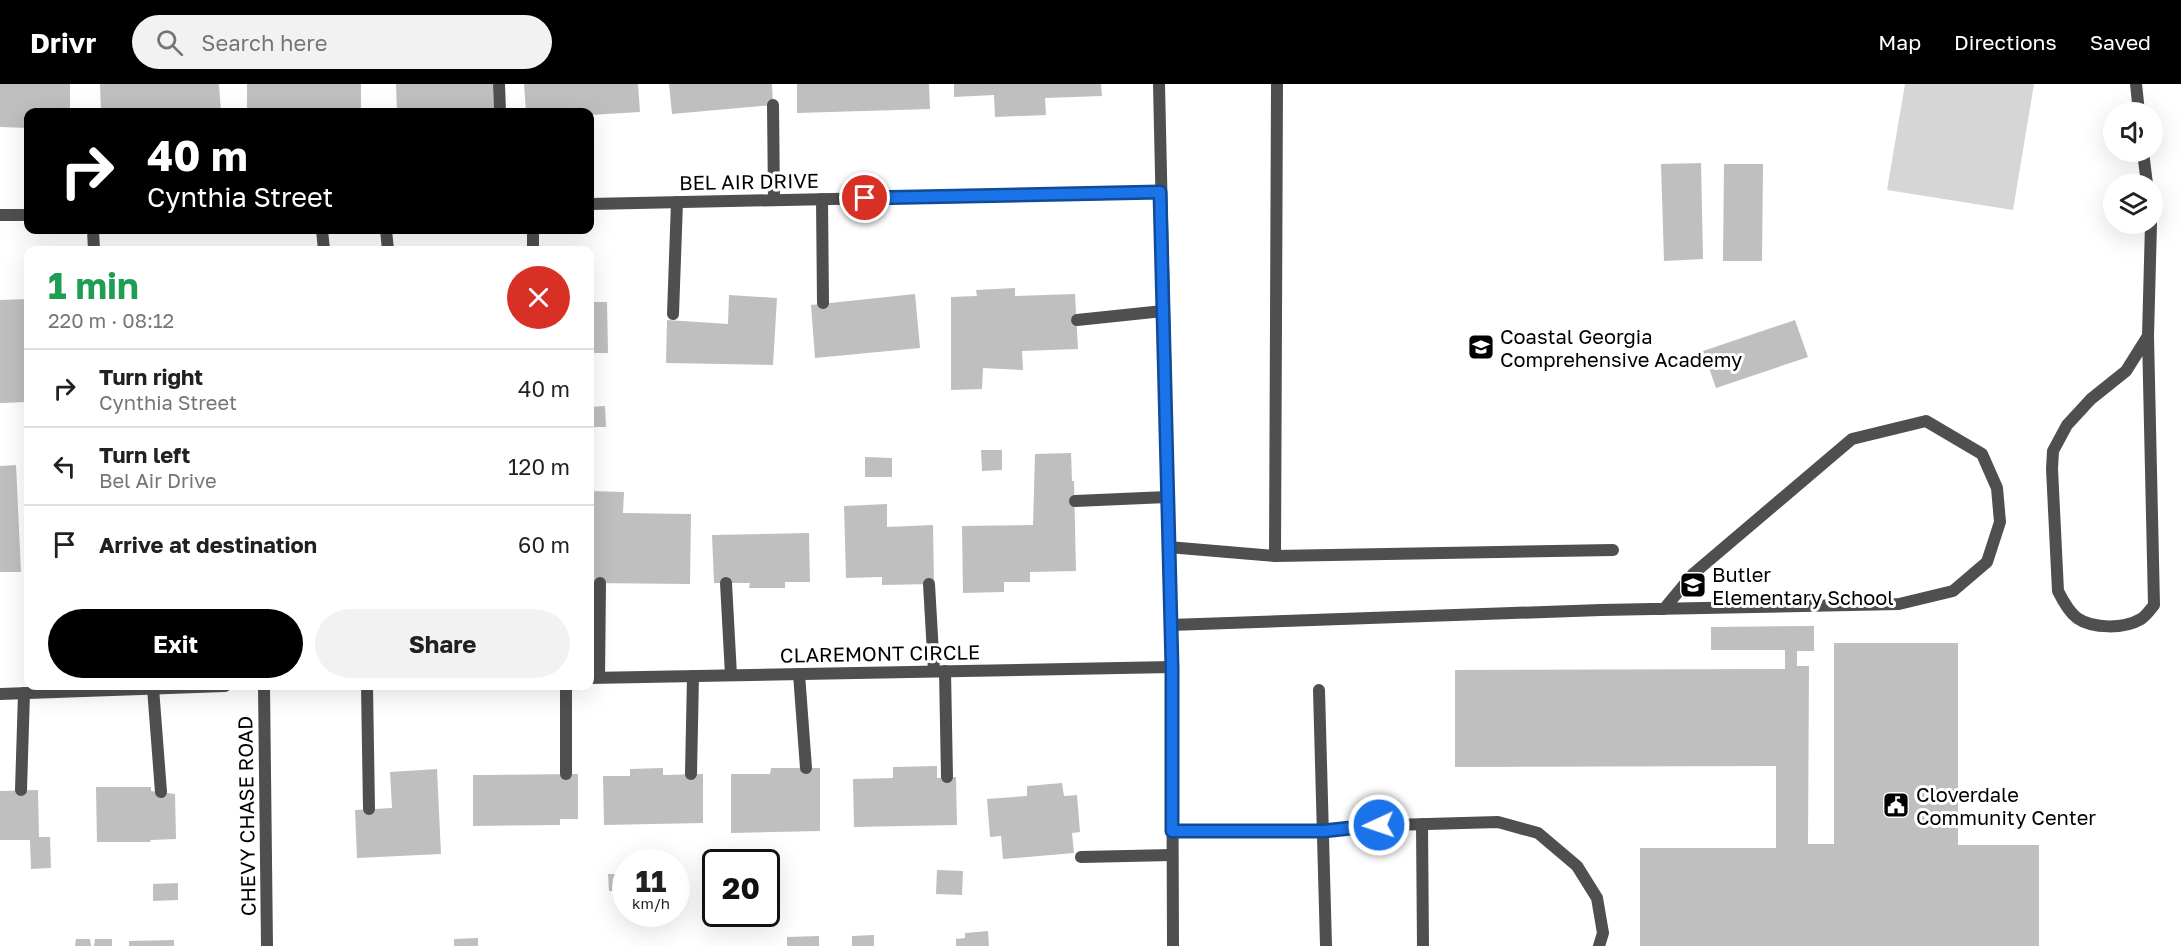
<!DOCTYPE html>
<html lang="en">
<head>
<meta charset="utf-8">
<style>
	body { margin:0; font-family:"Golos Text",sans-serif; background:#f2f2f2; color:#202124; height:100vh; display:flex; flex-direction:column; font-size:22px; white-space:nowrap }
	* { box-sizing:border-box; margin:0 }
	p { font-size:20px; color:#757577 }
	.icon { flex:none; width:33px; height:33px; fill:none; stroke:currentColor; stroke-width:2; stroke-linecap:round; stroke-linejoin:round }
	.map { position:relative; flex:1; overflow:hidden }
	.sheet { position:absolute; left:24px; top:162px; width:570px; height:444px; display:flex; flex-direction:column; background:#fff; border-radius:12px; box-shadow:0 6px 24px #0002 }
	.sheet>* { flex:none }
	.hud { position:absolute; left:24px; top:24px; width:570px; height:126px; border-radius:12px; box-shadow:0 6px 24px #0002; background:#000; color:#fff; overflow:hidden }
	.buttons { position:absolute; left:2103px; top:18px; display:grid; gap:12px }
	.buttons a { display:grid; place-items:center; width:60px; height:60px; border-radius:50%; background:#fff; box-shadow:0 6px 24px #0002; font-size:30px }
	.speed { position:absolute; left:612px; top:765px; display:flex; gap:12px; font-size:30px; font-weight:700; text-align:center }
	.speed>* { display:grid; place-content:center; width:78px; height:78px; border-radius:50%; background:#fff; box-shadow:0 6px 24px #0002; line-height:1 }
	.speed small { font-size:15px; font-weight:400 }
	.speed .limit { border:3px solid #111; border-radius:9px; background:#fff; color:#111 }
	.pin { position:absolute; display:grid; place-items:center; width:51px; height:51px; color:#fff; margin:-26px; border:3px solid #fff; border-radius:50%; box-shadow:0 2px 6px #0007 }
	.me { position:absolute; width:66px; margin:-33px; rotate:267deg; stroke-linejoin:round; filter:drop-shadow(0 0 4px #0008) }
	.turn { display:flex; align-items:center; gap:21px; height:126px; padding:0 24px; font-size:27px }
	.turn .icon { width:78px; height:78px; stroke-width:2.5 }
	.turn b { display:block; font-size:42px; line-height:51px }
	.round { display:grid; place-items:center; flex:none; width:63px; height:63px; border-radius:32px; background:#f2f2f2 }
	.head { display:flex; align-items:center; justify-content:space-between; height:102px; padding:0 24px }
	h1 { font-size:36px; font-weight:700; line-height:45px; color:#1e9e55 }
	.primary-button { display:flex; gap:12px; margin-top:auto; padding:12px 24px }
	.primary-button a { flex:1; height:69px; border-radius:36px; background:#000; color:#fff; font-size:24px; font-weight:700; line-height:69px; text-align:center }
	.primary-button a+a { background:#f2f2f2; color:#202124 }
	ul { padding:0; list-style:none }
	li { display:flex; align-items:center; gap:18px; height:78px; padding:0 24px; border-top:2px solid #e0e0e0 }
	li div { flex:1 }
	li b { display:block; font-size:22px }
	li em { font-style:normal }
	header { display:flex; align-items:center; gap:36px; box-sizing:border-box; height:84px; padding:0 30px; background:#000; color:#fff }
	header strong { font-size:28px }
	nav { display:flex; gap:33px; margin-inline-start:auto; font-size:21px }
	.search { width:420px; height:54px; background:#f2f2f2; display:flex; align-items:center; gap:15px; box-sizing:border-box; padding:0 21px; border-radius:33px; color:#757577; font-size:22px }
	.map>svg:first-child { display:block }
	.green { fill:#d6d6d6 }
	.building { fill:#bfbfbf }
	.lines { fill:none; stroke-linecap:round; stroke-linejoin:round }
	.lane { stroke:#4f4f4f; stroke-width:12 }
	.street { stroke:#4f4f4f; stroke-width:12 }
	.route-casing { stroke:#114b97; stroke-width:15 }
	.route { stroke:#1a73e8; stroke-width:10 }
	.labels { text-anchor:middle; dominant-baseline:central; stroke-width:6; stroke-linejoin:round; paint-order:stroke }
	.street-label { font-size:20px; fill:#000; stroke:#fff }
	.poi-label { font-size:20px; fill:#000; stroke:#fff; text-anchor:start }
</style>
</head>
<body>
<header>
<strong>Drivr</strong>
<div class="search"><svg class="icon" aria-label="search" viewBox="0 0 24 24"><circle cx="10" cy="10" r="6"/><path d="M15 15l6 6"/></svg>Search here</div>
<nav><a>Map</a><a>Directions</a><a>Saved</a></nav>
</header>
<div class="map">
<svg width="2181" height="862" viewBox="0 0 2181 862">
	<rect width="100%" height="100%" fill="#fff"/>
	<polygon class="green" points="1905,0 2034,0 2013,126 1887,106"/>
	<g class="building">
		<polygon points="0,0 70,0 70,28 28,28 28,44 0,43"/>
		<polygon points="100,0 219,0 221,28 101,28"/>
		<rect x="247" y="0" width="114" height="28"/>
		<polygon points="396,0 493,0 494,28 397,28"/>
		<polygon points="524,0 638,0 640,28 590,31 590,28 526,28"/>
		<polygon points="669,0 772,0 773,21 672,30"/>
		<polygon points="797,0 929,0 930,25 797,29"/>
		<polygon points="954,0 1101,0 1102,12 1045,14 1046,31 995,33 994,11 954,13"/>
		<polygon points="1701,79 1703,175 1664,177 1661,80"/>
		<polygon points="1724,80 1763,80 1762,177 1723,177"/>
		<polygon points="1015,204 1015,212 1075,210 1078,265 1022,267 1023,286 983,284 982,305 951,306 951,213 977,212 976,206"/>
		<polygon points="915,210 920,264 815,274 811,221"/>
		<polygon points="729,211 777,214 773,281 666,279 667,236 728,240"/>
		<polygon points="28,215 28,318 0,319 0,216"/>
		<polygon points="590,218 607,218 608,269 590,269"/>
		<polygon points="1795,236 1808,273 1716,304 1703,267"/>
		<polygon points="605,322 606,343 590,343 590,323"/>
		<polygon points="981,366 1002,366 1002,386 982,387"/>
		<polygon points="1071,369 1072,397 1074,397 1076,487 1030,488 1030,498 1004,498 1004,508 963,509 962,442 1033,441 1035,370"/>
		<polygon points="865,373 892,374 892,393 865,393"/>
		<polygon points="16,381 21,488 0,488 0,382"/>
		<polygon points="590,407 624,408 623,429 691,430 690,500 590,499"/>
		<polygon points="887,420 887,443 933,441 934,500 882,501 882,493 846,494 844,422"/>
		<polygon points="809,449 810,498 785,498 785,504 749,504 750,499 714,499 712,451"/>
		<polygon points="1814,542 1814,567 1797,567 1797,582 1809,582 1808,760 1834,760 1834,559 1958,559 1958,761 2039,761 2039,862 1640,862 1640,764 1776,764 1776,682 1455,683 1455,586 1785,585 1785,566 1711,566 1711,543"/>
		<polygon points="937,682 937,694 956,693 957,741 854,743 853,695 893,694 893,683"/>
		<polygon points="663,684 663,691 703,690 703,739 604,741 603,692 630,692 630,685"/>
		<polygon points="771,684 820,684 820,747 731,749 731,690 770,690"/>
		<polygon points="437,685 441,770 357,774 355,726 392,724 390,688"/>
		<polygon points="578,690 578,735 560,735 560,741 473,742 473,691"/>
		<polygon points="1062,699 1064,712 1077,711 1080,748 1072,749 1074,769 1003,775 1001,752 990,753 987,715 1027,712 1027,702"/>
		<polygon points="96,703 151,703 151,707 175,710 176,755 151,756 150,758 97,758"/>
		<polygon points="38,706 39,753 50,753 51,784 31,785 30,756 0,756 0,707"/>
		<polygon points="937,786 963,787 962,811 936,810"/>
		<polygon points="608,790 626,790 626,807 609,807"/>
		<polygon points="178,799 178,816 153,817 153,800"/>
		<polygon points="988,847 989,862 956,862 956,855 965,854 965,849"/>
		<polygon points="874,851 874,862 852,862 852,852"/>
		<polygon points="819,852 819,862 787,862 787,853"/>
		<polygon points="478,854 478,862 454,862 454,855"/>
		<polygon points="76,855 90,855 91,862 75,862"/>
		<polygon points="95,855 112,855 112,862 94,862"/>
		<polygon points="174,856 174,862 129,862 129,857"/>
	</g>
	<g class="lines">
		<g class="lane">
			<polyline points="499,0 500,28"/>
			<polyline points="2136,0 2139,28"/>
			<polyline points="773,21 774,116"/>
			<polyline points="2143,68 2147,100"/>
			<polyline points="822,115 823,219"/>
			<polyline points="93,146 94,166"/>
			<polyline points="322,146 324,166"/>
			<polyline points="386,146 388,166"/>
			<polyline points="533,146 533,166"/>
			<polyline points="673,230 677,118"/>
			<polyline points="1077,236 1163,227"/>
			<path d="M 2148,252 L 2126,287 L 2091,315 L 2067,341 L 2053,367 L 2052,385 L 2058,507 C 2063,517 2069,528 2077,534 C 2093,545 2124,545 2141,535 C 2146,532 2150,526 2154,521 L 2148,252 L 2151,140"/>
			<polyline points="1075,417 1167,413"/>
			<polyline points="1168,463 1275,472 1613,466"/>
			<polyline points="1275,472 1277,0"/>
			<polyline points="726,499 731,591"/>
			<polyline points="929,500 934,587"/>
			<polyline points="1170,541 1601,526 1899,520 1953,507 1987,478 2000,438 1997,404 1982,370 1926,337 1852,355 1693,490 1664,525"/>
			<polyline points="945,587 947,693"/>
			<polyline points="799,590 806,684"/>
			<polyline points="599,593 600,499"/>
			<polyline points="367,602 369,725"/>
			<polyline points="566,602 566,690"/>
			<polyline points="153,604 161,708"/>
			<polyline points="1319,606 1326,862"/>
			<polyline points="691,690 693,592"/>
			<polyline points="21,706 24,609"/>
			<polyline points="1422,740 1423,862"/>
			<polyline points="1172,747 1323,747 1357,742 1498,738 1538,749 1577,782 1597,814 1603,849 1599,862"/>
			<polyline points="1081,773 1172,771"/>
		</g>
		<g class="street">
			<polyline points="1159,0 1172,583 1173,862"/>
			<polyline points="590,120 1160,108"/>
			<polyline points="0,131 28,131"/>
			<polyline points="590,594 1172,583"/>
			<polyline points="264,602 267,862"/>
			<polyline points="0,610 225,602"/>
		</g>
	</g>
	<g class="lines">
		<defs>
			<polyline id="route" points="865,114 1160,108 1172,583 1172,747 1323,747 1379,741"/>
		</defs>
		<use href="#route" class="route-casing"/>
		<use href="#route" class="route"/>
	</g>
	<defs>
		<symbol id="school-square" viewBox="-11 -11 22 22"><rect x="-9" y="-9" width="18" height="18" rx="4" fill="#000" stroke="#fff"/><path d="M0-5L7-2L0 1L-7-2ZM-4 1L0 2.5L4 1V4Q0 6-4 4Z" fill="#fff"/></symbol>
		<symbol id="civic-square" viewBox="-11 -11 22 22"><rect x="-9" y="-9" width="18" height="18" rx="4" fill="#000" stroke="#fff"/><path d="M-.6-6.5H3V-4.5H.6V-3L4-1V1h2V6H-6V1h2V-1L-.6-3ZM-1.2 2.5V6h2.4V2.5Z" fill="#fff"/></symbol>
	</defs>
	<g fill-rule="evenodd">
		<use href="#school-square" x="1466" y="248" width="30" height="30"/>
		<use href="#school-square" x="1678" y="486" width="30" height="30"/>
		<use href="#civic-square" x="1881" y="706" width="30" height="30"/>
	</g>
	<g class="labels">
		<g class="street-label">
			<text transform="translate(749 97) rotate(-1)">BEL AIR DRIVE</text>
			<text transform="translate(880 569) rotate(-1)">CLAREMONT CIRCLE</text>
			<text transform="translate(246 732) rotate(-91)">CHEVY CHASE ROAD</text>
		</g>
		<g class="poi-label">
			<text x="1500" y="252">Coastal Georgia<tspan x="1500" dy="23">Comprehensive Academy</tspan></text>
			<text x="1712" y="490">Butler<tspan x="1712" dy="23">Elementary School</tspan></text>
			<text x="1916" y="710">Cloverdale<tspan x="1916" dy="23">Community Center</tspan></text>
		</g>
	</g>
</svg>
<div class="buttons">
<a><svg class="icon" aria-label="sound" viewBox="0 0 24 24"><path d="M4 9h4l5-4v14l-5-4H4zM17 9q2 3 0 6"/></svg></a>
<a><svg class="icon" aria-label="layers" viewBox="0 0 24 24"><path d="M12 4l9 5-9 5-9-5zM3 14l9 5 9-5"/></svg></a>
</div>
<div class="speed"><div>11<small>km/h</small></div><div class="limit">20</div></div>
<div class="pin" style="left:865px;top:114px;background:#d93025"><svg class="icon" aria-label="arrive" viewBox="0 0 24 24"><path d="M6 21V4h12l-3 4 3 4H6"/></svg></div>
<svg class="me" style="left:1379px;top:741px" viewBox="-20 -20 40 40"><circle r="17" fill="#1a73e8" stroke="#fff" stroke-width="3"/><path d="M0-11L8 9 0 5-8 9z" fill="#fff"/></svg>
<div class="hud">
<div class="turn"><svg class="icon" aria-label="right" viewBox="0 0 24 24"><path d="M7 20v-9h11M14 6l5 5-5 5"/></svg><div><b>40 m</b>Cynthia Street</div></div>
</div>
<section class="sheet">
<div class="head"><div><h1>1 min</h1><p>220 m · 08:12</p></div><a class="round" style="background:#d93025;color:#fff"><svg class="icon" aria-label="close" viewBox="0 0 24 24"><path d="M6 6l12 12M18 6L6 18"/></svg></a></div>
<ul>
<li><svg class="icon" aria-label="right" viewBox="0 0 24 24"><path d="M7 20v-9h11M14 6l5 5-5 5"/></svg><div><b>Turn right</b><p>Cynthia Street</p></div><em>40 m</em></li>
<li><svg class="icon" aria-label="left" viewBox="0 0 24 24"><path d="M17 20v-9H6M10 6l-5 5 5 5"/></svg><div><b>Turn left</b><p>Bel Air Drive</p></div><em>120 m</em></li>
<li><svg class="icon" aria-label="arrive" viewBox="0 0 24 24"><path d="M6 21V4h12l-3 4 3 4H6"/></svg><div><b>Arrive at destination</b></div><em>60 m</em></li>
</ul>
<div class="primary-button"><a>Exit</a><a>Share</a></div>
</section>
</div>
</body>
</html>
